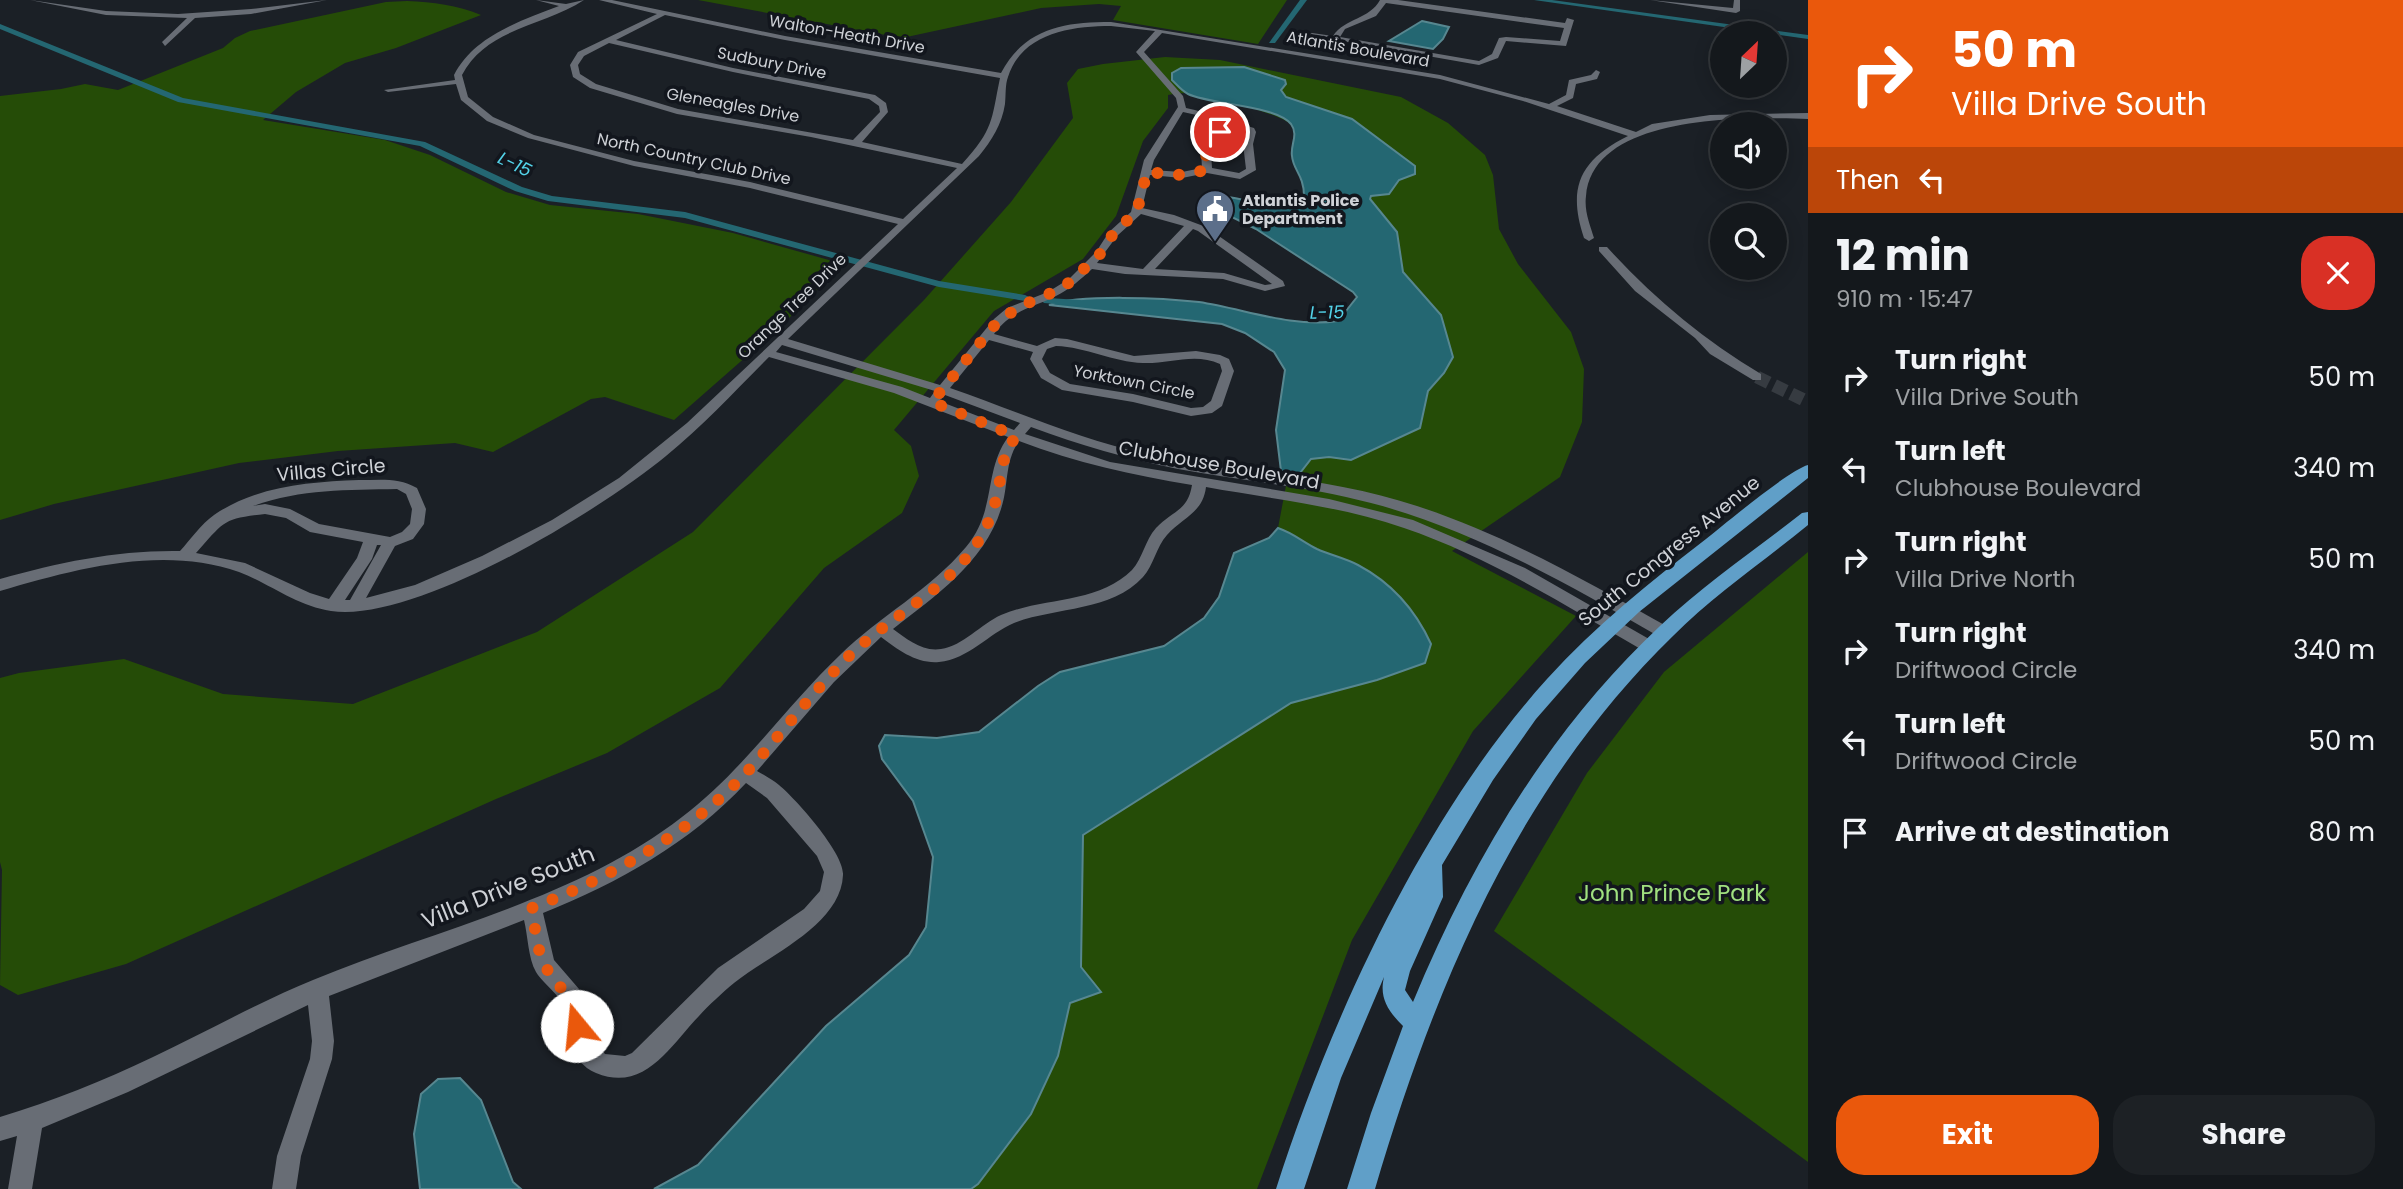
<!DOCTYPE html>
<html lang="en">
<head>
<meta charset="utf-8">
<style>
	body { margin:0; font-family:Poppins,sans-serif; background:#1d2125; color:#f1f3f6; height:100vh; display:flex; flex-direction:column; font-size:26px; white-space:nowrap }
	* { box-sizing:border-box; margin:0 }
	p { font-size:23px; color:#9da0a3 }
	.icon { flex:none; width:38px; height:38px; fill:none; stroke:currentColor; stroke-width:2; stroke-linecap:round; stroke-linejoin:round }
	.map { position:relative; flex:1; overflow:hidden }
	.sheet { display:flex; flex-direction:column; background:#14181c; width:595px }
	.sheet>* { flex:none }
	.top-card { background:#ea580c; color:#fff; overflow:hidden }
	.needle { width:46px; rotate:25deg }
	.fabs { position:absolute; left:1710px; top:21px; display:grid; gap:14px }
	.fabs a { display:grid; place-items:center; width:77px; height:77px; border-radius:50%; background:#14181c; box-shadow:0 4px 18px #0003,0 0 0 2px #33373b; font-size:35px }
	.pin { position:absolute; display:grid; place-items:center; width:60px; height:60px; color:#fff; margin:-30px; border:4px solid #fff; border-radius:50%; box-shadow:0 2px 7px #0007 }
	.me { position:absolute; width:77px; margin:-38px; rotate:343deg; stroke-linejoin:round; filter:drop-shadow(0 0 5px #0008) }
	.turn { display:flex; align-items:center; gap:24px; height:147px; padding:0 28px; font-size:32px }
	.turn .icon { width:91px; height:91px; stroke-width:2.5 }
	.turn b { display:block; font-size:49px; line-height:60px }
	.then { display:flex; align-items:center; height:66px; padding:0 28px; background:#0003; gap:14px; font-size:26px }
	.round { display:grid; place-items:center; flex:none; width:74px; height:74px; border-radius:28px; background:#1d2125 }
	.head { display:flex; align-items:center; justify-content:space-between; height:119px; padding:0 28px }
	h1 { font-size:42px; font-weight:700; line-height:52px }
	.action { display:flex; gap:14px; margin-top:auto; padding:14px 28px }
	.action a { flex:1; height:80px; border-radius:28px; background:#ea580c; color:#fff; font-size:28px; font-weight:700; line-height:80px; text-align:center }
	.action a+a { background:#1d2125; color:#f1f3f6 }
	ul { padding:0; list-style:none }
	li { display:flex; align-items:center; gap:21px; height:91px; padding:0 28px }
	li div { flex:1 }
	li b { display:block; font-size:26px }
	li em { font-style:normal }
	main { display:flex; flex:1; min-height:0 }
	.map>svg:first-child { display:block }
	.green { fill:#254c07 }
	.water { fill:#246772; stroke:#578790; stroke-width:2 }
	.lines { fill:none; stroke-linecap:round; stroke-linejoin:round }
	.canal { fill:#246772; fill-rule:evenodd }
	.minor-tunnel { stroke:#363b41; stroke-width:13; stroke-dasharray:13 6; stroke-linecap:butt }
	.minor { fill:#686d75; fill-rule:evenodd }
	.major { fill:#609fc8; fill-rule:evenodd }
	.route { stroke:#ea580c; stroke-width:12; stroke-dasharray:0 21.6 }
	.labels { text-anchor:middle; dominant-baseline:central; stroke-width:7; stroke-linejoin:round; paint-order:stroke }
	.far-street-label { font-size:16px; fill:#cfd2d7; stroke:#12161d }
	.far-poi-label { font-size:16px; font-weight:bold; fill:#cfd2d7; stroke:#12161d; text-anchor:start }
	.far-water-label { font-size:18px; font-style:italic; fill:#53d2e8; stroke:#12161d }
	.street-label { font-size:19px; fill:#cfd2d7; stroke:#12161d }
	.near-street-label { font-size:23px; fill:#cfd2d7; stroke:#12161d }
	.near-park-label { font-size:23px; fill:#a0e07f; stroke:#12161d }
</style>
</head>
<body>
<main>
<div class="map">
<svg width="1808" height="1189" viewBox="0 0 1808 1189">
	<rect width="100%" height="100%" fill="#1b2026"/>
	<g class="green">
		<polygon points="698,0 1287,0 1258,44 1113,20 1121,6 1099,4 1041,8 902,38"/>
		<path d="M 407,1 C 433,2 457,5 481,15 L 396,48 L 345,63 L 296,92 L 263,120 L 385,140 L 430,155 L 506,192 L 550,205 L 638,214 L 733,233 L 843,264 L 781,326 L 674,420 L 605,397 L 591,399 L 493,452 L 455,443 L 338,451 L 239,463 L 54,504 L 0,520 L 0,96 L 61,89 L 85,84 L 118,90 L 223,48 L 235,38 L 250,31 L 386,2 Z"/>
		<path d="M 1165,57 L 1220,60 L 1401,97 L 1448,123 L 1485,155 L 1493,175 L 1499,229 L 1518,264 L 1571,332 L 1584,369 L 1582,422 L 1560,477 L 1452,551 L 1576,616 L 1473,731 L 1352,940 L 1257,1189 L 654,1189 L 698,1165 L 826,1026 L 909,955 L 926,927 L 933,857 L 913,801 L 882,759 L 879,746 L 885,735 L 937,738 L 979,732 L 1038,686 L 1060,672 L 1164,646 L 1204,618 L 1219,597 L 1234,553 L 1269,538 L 1278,528 L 1288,475 L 1281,471 L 1276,430 L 1285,370 L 1274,352 L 1245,333 L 1222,324 L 1049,305 C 1080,294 1165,298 1199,302 C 1245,309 1291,327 1338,321 L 1357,297 L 1353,292 L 1256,229 L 1200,201 L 1201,198 C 1230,188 1269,216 1304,196 C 1304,174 1293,168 1292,155 C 1291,144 1299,134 1290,124 C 1280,113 1201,94 1185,93 C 1180,93 1173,94 1168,95 L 1168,108 L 1143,141 L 1116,216 L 1083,259 L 994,311 L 894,430 L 911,446 L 919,476 L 902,513 L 824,568 L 720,688 L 607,753 L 496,799 L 126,964 L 18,995 L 0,985 L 2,870 L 0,862 L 0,678 L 19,673 L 124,659 L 223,694 L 353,704 L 537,632 L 693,532 L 924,300 L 1011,202 L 1073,118 L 1067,83 L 1078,69 L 1103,64 Z"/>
		<polygon points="1808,552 1808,1162 1494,931 1587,773 1664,672"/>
	</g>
	<g class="water">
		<polygon points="1422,21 1449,27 1443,39 1433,49 1389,41"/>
		<path d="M 1244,67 L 1285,80 L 1286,84 L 1281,90 L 1286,97 L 1352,119 L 1415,166 L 1415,174 L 1399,180 L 1389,194 L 1371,196 L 1370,199 L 1397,232 L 1403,272 L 1441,315 L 1453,357 L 1444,373 L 1428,391 L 1420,428 L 1351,460 L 1329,457 L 1311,459 L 1300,473 L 1288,474 L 1281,471 L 1276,430 L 1285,370 L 1274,352 L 1245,333 L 1222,324 L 1049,305 C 1080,294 1165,298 1199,302 C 1245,309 1291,328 1338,321 L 1357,297 L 1353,292 L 1256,229 L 1200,201 L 1201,198 C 1230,189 1270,216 1304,196 C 1304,175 1293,170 1292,156 C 1290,145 1299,135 1291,124 C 1275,105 1211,105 1188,94 C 1182,91 1177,85 1172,80 L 1172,73 L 1181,68 Z"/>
		<path d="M 1278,528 C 1293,533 1303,542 1317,549 C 1330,555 1345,558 1358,565 C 1392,583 1415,609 1431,644 L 1425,663 L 1377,680 L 1291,703 L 1083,835 L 1081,967 L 1101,992 L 1070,1003 L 1058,1056 L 1031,1114 L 978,1184 L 971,1189 L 654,1189 L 698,1165 L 826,1026 L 909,955 L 926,927 L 933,857 L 913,801 L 882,759 L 879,746 L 885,735 L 937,738 L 979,732 L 1038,686 L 1060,672 L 1164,646 L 1204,618 L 1219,597 L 1234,553 L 1269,538 Z"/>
		<polygon points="460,1078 481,1100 513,1182 521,1189 420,1189 414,1134 421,1094 438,1079"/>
	</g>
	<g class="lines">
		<g class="canal">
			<polygon points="1300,0 1307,0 1275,43 1269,43"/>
			<polygon points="1534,0 1552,0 1808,35 1808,39"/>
			<polygon points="0,24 183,98 425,142 522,187 552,196 685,212 939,281 1025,295 1031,298 1025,301 939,287 685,218 548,201 515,191 420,146 178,102 0,29"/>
			<polygon points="1048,298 1080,300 1086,303 1080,306 1044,303 1042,301"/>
		</g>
		<polyline class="minor-tunnel" points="1757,377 1808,402"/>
		<g class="minor">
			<polygon points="30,0 106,11 178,14 251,9 327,0 251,14 195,18 165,46 162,42 187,18 106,15"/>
			<path d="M 536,0 L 566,4 L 584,0 C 545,26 486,28 462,75 L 468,97 L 493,117 L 534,135 L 634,161 L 750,182 L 903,219 L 957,168 L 811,137 L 677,114 L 590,88 L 573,77 L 570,65 L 578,52 L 657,14 L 599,0 L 612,0 L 785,36 L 1001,73 C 1025,28 1064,22 1111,22 L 1440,75 L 1549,104 L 1566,95 L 1569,80 L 1591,75 L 1596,70 L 1600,72 L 1597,79 L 1576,84 L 1573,98 L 1557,106 L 1636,132 L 1652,124 L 1710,115 L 1808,113 L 1808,119 C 1748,117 1593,113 1586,196 C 1584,211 1590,225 1594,238 L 1589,241 L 1584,238 C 1567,187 1580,160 1628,136 L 1523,101 L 1440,79 L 1162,33 L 1144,52 L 1183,96 L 1186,108 C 1210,113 1231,122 1254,128 L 1256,132 L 1253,144 L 1256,170 L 1240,179 L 1207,173 L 1182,178 L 1150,175 L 1142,208 L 1174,215 L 1206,227 L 1283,281 L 1285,286 L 1265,291 L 1223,279 L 1125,274 L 1092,269 C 1081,279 1070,289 1056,296 C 1030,309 1013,309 994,334 L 1037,346 L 1055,338 L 1067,339 L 1134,356 L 1196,351 L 1220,355 L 1229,359 L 1234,371 L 1222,406 L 1212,413 L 1191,416 L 1133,402 L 1062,390 L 1041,378 L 1030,359 L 1033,352 L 989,340 L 950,388 C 1016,411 1079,439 1146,454 C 1236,474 1329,477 1417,506 C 1506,535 1588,582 1670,628 L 1672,632 L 1670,636 L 1658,636 C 1567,584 1474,530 1371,503 C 1308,486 1242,481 1178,469 C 1128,459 1079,445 1031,427 L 1025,434 L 1110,462 L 1329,499 L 1413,520 L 1525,568 L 1656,643 L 1658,647 L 1656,651 L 1644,651 C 1567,606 1489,557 1404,528 C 1341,506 1272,499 1206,487 C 1203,513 1182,518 1167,535 C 1156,547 1154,565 1143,577 C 1111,612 1055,607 1014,623 C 988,634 969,659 939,662 C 917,664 898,650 881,637 L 834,682 L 757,771 C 764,775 773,780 779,785 C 796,799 845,854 843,875 C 841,925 769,955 734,983 C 722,993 709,1005 699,1016 C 670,1046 645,1093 596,1073 C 583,1068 574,1055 570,1042 C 566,1032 568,1021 565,1010 C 561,995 544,985 536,972 C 528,958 528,936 524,920 L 329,996 L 334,1041 L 332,1059 L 301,1156 L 296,1189 L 272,1189 L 277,1156 L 310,1059 L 312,1041 L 308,1005 L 128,1092 L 42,1128 L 32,1189 L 8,1189 L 17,1136 L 0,1141 L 0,1117 C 53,1101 103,1081 153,1057 C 206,1032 259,1002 313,980 C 435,929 575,900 682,817 C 743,771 786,706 841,654 C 880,616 930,590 966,547 C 997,510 983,472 1008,437 L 894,393 L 769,357 C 735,391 703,426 666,456 C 601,510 415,624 331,611 C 297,606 270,584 239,572 C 162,545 75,569 0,591 L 0,579 C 60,562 118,550 180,551 C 191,539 201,524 214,515 C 256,486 309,482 359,480 C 380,480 398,477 417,488 L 426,509 L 424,524 L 413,539 L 395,546 L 366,598 L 415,585 L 482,556 L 552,520 L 619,478 L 687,423 L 898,224 L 750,188 L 634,166 L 528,138 L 487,121 L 461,100 L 456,84 L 388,92 L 384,90 L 455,80 L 454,75 C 474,36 520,21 559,6 ZM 665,15 L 785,40 L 1000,78 C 991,121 994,129 962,164 L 862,142 L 888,112 L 886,103 L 875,95 L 733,68 L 616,40 ZM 1111,26 L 1155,31 L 1136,52 L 1176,98 L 1178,107 L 1144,160 L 1131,212 L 1109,232 L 1096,252 L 1069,279 L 1048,292 L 1007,308 L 994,319 L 940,385 L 788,339 L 979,156 C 992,140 1002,124 1005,104 C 1006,95 1005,85 1008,77 C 1022,33 1071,26 1111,26 ZM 609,43 L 733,72 L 869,99 L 879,106 L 880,112 L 853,140 L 678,109 L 596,84 L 580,74 L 578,65 L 584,56 ZM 1183,112 L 1210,118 L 1221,124 L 1201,151 L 1202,168 L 1182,172 L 1151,170 L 1154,160 ZM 1228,126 L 1248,132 L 1243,144 L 1246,169 L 1239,173 L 1212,168 L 1211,151 ZM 1141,214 L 1184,226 L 1143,269 L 1097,263 L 1117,236 ZM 1193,229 L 1198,231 L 1272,284 L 1265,285 L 1224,273 L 1155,269 ZM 782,345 L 935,391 L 930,398 L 902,387 L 776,352 ZM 1056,346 C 1086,347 1113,362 1143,363 C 1169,364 1195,352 1220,364 L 1222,371 L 1211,401 L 1203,407 L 1191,408 L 1133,394 L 1070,384 L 1050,373 L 1042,359 L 1047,349 ZM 945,395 L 1020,423 L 1014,430 L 939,401 ZM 1019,441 C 1076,463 1133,475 1192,485 C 1188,511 1172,511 1156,528 C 1145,540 1143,558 1132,570 C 1098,604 1043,597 1001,615 C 981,624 963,646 941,649 C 922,652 907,639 893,629 C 935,596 984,563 1001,509 C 1009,486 1004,462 1019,441 ZM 397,489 L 406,494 L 412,509 L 410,524 L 402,532 L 390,537 L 319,524 L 290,509 L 265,504 L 253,506 C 300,489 348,490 397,489 ZM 265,514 L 286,518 L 310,532 L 363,542 L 357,558 L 329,599 L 310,593 L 245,563 L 196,553 C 225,521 222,519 265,514 ZM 377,545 L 381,545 L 350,600 L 345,600 L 372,559 ZM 746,783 L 767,798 L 817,856 L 824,872 L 820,891 L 804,909 L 718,968 L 632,1053 L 625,1056 L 605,1054 L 591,1037 L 587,1010 L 579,989 L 554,960 L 543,913 C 618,883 690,843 746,783 Z"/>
			<path d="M 1380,0 L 1398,0 L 1565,23 L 1567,18 L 1574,20 L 1566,46 L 1506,41 L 1498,58 L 1479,65 L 1308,35 L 1312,33 L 1333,36 C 1345,18 1370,19 1380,0 ZM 1386,3 L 1564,28 L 1560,41 L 1506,37 L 1499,38 L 1492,54 L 1479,61 L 1340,37 L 1345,29 L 1376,16 Z"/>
			<polygon points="1650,0 1733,8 1734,0 1740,0 1740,11 1736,13"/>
			<path d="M 1599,247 L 1607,247 C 1652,297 1704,340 1761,374 L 1761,380 L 1753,380 L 1710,354 L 1695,338 L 1635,291 L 1599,251 Z"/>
		</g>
		<path class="major" d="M 1808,465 L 1808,478 L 1639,612 L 1585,663 L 1536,719 L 1493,780 L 1442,865 L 1443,897 L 1410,971 L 1405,990 L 1413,1002 C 1471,862 1549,730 1660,626 C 1704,584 1755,550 1802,513 L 1808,512 L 1808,525 C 1763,562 1714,595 1673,636 C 1518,787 1435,985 1375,1189 L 1347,1189 L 1371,1113 L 1403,1026 C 1388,1011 1379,998 1384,977 L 1341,1078 L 1304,1189 L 1276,1189 C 1331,1017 1425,814 1547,679 C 1595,626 1650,582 1706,539 C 1725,524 1789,470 1808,465 Z"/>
	</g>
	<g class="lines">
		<path class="route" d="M 577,1026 C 574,989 556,991 544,963 C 536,947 535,926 532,908 C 610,877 686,836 745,774 C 781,735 812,692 850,655 C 889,618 942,592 974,548 C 985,532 993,514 997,495 C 1003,470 1000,459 1016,436 L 932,402 L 998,321 L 1023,305 L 1063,288 L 1100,254 L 1113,234 L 1137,211 L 1147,172 L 1182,175 L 1207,170 L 1206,151 L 1220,132"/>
	</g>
	<defs>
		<symbol id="civic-pin" viewBox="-11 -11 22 30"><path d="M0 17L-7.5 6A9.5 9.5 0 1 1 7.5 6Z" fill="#5c6f8a" stroke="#12161d"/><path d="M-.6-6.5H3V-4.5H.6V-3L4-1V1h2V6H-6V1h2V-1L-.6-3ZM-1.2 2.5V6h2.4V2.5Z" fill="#fff"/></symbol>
	</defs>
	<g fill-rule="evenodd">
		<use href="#civic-pin" x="1193" y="187" width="44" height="60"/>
	</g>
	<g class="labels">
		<g class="far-street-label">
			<text transform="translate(847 34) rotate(10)">Walton-Heath Drive</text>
			<text transform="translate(1358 49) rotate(10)">Atlantis Boulevard</text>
			<text transform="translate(772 63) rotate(11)">Sudbury Drive</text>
			<text transform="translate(733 105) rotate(10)">Gleneagles Drive</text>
			<text transform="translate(694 159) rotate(12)">North Country Club Drive</text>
			<text transform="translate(792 306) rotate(-44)">Orange Tree Drive</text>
			<text transform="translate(1134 382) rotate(11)">Yorktown Circle</text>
		</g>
		<g class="far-poi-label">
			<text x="1242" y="200">Atlantis Police<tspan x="1242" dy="18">Department</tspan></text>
		</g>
		<g class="far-water-label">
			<text transform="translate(515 164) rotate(26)">L-15</text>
			<text transform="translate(1327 312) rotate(-1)">L-15</text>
		</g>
		<g class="street-label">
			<text transform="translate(1219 465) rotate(10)">Clubhouse Boulevard</text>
			<text transform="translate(331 470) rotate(-5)">Villas Circle</text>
			<text transform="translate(1669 551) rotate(-39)">South Congress Avenue</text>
		</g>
		<g class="near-street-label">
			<text transform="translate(508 887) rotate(-22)">Villa Drive South</text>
		</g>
		<g class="near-park-label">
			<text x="1672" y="893">John Prince Park</text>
		</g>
	</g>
</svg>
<div class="fabs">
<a><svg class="needle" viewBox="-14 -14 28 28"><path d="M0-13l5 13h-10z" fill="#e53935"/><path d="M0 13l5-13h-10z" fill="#9da0a3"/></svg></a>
<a><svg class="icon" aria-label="sound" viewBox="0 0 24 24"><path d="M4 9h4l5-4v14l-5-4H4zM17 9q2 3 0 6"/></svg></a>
<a><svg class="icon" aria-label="search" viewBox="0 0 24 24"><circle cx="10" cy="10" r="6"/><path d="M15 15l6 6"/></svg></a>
</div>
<div class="pin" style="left:1220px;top:132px;background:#d93025"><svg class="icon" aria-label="arrive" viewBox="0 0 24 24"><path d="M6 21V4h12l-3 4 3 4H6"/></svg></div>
<svg class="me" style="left:577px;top:1026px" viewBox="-20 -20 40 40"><circle r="19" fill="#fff"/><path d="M0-13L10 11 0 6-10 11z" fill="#ea580c"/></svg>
</div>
<section class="sheet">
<div class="top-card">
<div class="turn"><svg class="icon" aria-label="right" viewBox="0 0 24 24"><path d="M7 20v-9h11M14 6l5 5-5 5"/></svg><div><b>50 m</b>Villa Drive South</div></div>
<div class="then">Then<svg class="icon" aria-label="left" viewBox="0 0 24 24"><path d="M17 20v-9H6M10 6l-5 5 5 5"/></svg></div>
</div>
<div class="head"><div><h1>12 min</h1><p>910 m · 15:47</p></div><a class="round" style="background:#d93025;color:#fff"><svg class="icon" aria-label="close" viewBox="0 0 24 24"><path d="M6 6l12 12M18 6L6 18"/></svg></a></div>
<ul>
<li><svg class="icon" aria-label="right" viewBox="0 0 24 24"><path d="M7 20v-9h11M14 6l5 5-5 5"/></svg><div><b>Turn right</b><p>Villa Drive South</p></div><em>50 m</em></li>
<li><svg class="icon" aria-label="left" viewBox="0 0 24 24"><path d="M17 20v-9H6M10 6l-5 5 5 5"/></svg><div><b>Turn left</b><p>Clubhouse Boulevard</p></div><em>340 m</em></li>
<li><svg class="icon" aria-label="right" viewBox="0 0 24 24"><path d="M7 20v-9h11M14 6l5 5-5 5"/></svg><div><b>Turn right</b><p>Villa Drive North</p></div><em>50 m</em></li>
<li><svg class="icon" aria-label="right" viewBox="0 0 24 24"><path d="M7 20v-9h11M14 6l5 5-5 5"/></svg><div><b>Turn right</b><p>Driftwood Circle</p></div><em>340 m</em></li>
<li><svg class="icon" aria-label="left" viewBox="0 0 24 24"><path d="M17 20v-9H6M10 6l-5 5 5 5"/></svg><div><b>Turn left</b><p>Driftwood Circle</p></div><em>50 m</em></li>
<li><svg class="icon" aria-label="arrive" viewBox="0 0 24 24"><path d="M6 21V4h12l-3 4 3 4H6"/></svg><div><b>Arrive at destination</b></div><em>80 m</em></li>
</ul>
<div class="action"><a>Exit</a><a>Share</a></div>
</section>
</main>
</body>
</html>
